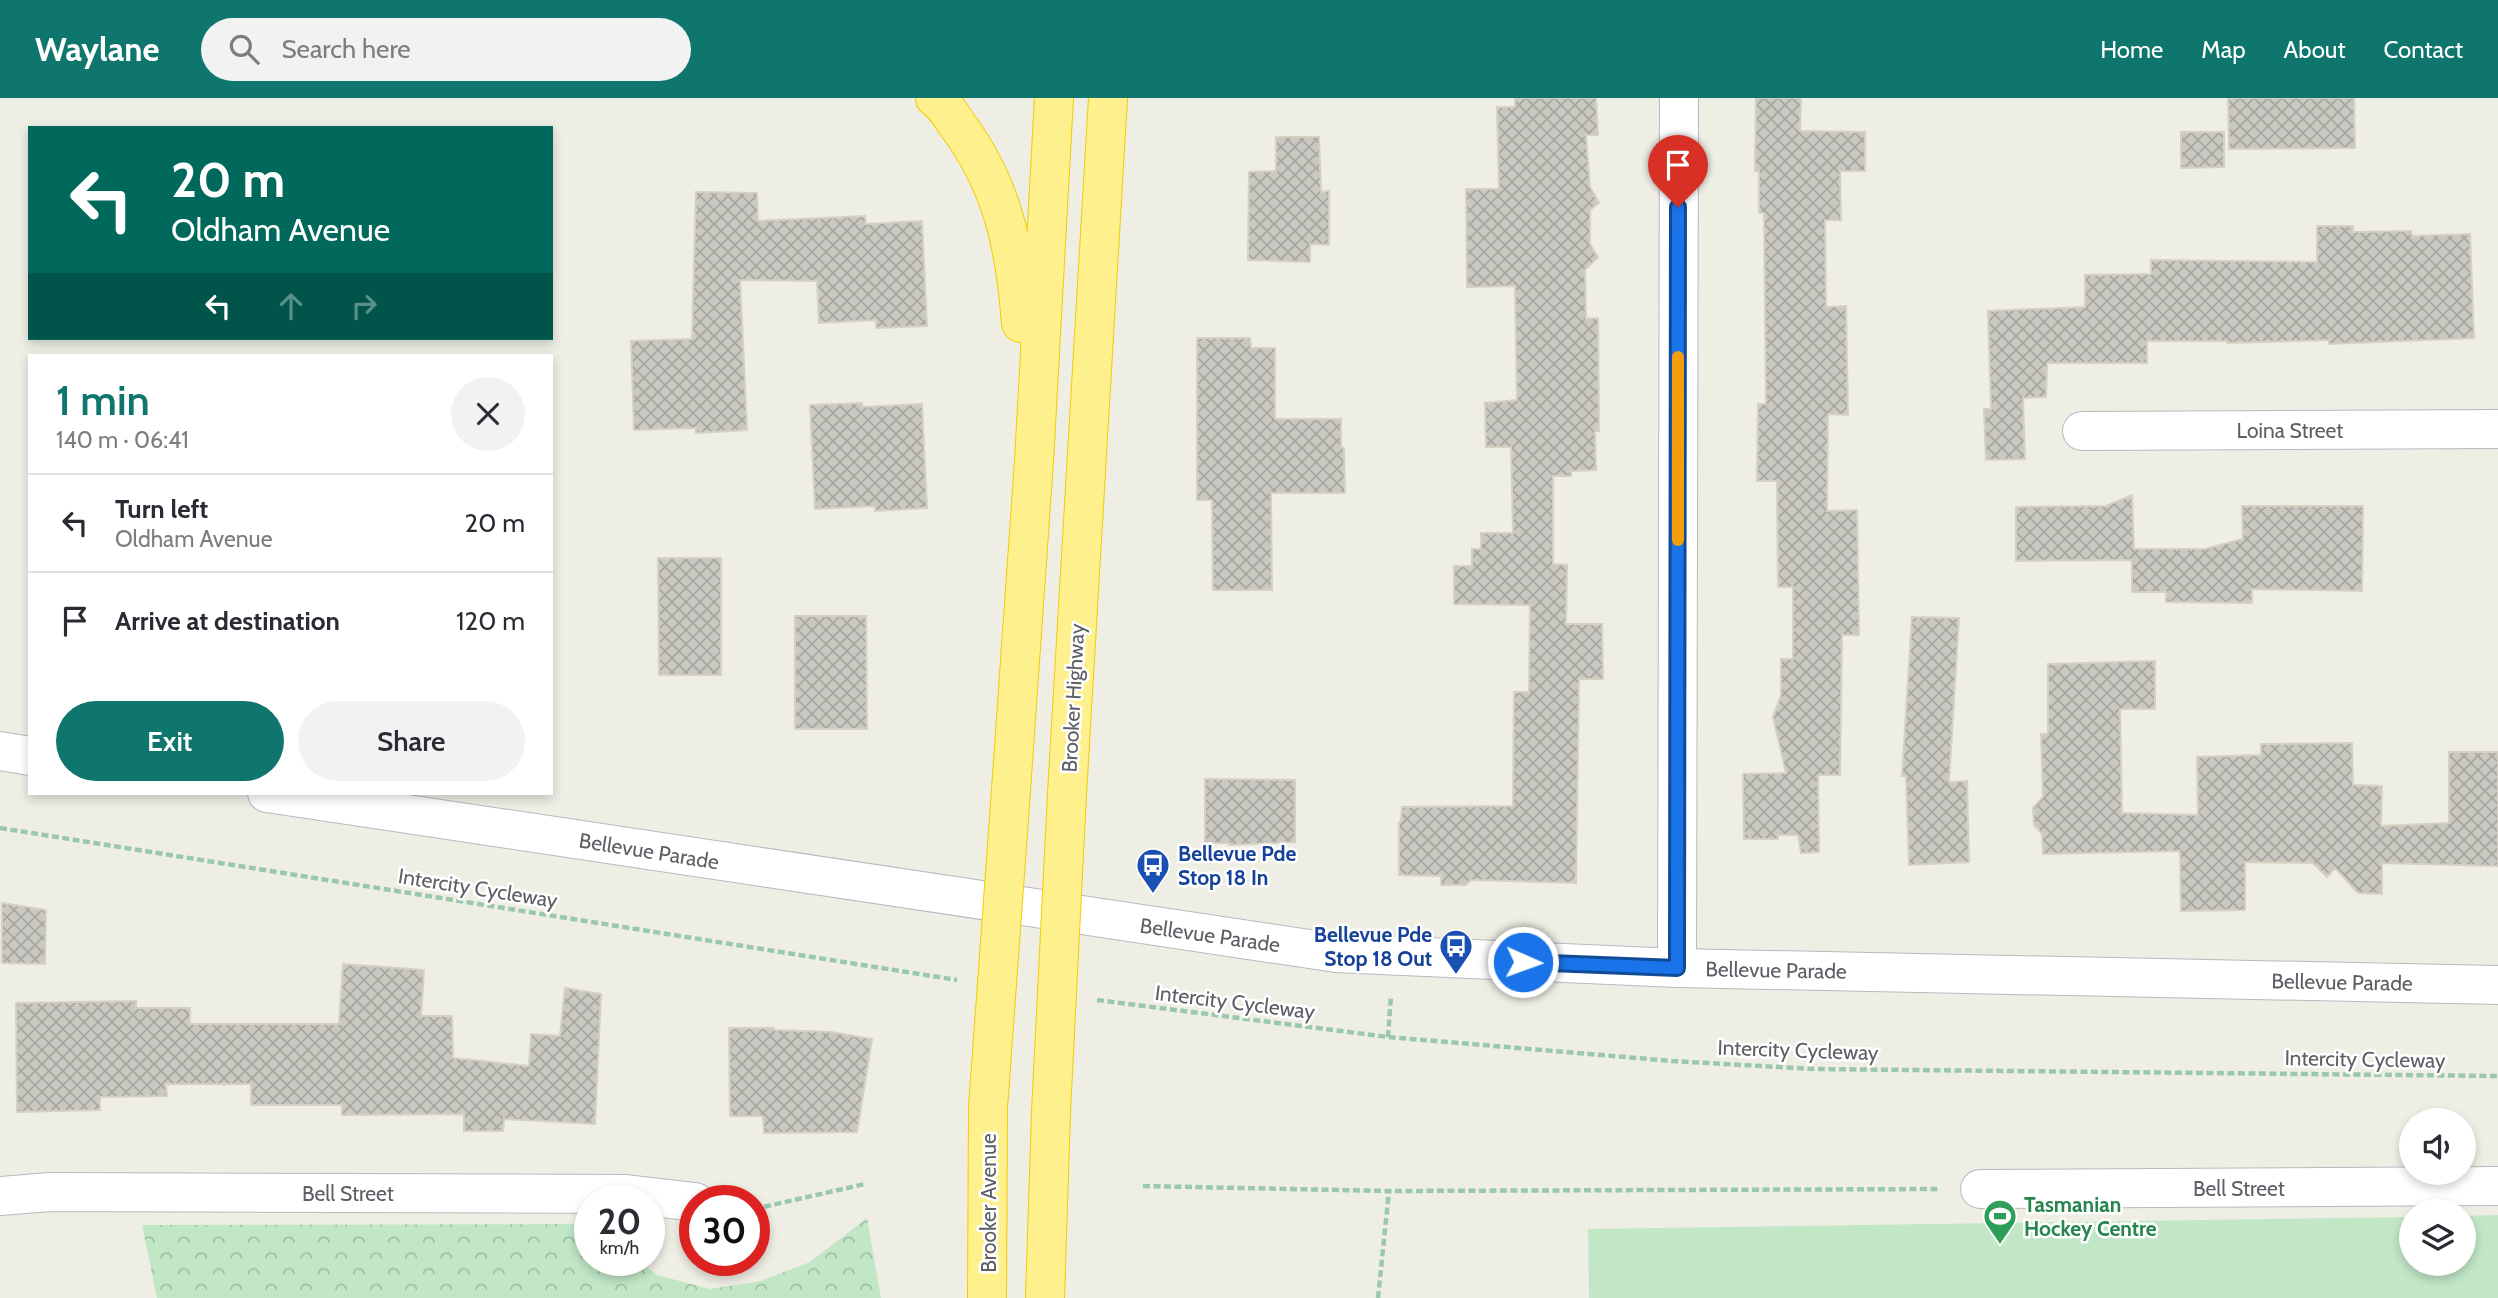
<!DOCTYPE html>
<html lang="en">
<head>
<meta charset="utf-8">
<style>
	body { margin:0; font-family:Cabin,sans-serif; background:#f2f2f3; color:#2b2b33; height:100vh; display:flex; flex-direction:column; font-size:26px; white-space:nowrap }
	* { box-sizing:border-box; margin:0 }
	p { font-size:23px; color:#7c7c81 }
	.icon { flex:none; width:38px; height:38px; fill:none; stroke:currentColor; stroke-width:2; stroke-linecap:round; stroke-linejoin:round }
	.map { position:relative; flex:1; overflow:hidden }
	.side { position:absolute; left:28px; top:256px; width:525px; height:441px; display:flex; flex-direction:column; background:#fff; border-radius:0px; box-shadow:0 4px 10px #0003 }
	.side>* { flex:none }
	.top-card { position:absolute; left:28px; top:28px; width:525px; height:214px; border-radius:0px; box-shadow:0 4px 10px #0003; background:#00695c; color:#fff; overflow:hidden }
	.controls { position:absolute; left:2399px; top:1010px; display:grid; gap:14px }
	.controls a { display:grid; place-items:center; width:77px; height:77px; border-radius:50%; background:#fff; box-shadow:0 4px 10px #0003; font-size:35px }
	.speed { position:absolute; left:574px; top:1087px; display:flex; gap:14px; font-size:35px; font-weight:700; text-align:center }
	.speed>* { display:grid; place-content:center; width:91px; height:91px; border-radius:50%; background:#fff; box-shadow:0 4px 10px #0003; line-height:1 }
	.speed small { font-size:18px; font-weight:400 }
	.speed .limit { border:10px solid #d22; background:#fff; color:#111 }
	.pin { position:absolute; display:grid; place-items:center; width:60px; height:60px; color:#fff; margin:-72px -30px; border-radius:50% 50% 50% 0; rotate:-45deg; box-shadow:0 0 7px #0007 }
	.pin .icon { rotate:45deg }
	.me { position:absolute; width:77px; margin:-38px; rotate:92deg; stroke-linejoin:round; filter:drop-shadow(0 0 5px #0008) }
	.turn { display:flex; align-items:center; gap:24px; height:147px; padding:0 28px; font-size:32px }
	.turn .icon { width:91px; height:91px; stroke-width:2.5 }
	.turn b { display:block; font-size:49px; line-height:60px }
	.lanes { display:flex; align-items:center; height:66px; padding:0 28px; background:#0003; justify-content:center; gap:35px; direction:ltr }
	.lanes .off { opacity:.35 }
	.round { display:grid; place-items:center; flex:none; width:74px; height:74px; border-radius:37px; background:#f2f2f3 }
	.overview { display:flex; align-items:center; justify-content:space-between; height:119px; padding:0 28px }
	h1 { font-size:42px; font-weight:600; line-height:52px; color:#0f766e }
	.cta { display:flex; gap:14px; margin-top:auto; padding:14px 28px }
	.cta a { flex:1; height:80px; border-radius:42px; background:#0f766e; color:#fff; font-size:28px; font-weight:600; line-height:80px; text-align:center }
	.cta a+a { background:#f2f2f3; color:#2b2b33 }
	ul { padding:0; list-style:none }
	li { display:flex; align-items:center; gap:21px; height:98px; padding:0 28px; border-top:2px solid #e1e1e2 }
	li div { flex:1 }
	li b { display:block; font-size:26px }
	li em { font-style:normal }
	header { display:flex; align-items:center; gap:42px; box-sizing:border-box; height:98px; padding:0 35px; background:#0f766e; color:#fff }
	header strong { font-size:33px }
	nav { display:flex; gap:38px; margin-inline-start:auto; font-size:24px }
	.search { width:490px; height:63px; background:#f2f2f3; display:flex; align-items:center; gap:18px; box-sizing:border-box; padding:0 24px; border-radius:38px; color:#7c7c81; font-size:26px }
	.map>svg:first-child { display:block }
	.grass { fill:#c1e7c7 }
	.forest { fill:url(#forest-crowns) }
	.building { fill:url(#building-cross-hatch); stroke:#d4d1c3; stroke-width:2 }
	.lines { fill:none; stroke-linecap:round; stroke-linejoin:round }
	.street-casing { stroke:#b7b9bf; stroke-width:40 }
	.highway-casing { stroke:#f4cb00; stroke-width:40 }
	.path { stroke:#9ac8ae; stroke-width:4.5; stroke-dasharray:7 3.5; stroke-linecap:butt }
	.street { stroke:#fff; stroke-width:38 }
	.highway { stroke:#fef18d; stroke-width:38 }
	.highway-bridge-casing { stroke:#f4cb00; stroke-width:40; stroke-linecap:butt }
	.highway-bridge { stroke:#fef18d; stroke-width:38 }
	.route-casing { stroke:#114b97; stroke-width:18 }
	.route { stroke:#1a73e8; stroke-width:12 }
	.slow { stroke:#f59e0b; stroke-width:12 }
	.labels { text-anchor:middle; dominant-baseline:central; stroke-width:5; stroke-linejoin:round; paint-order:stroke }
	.street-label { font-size:21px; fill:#5d5f65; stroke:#fff }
	.transit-label { font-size:21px; font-weight:bold; fill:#164399; stroke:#fff; text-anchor:start }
	.leisure-label { font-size:21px; font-weight:bold; fill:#27864d; stroke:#fff; text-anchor:start }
</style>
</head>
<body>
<header>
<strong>Waylane</strong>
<div class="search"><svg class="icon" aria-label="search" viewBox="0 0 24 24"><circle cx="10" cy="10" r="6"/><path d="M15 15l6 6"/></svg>Search here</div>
<nav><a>Home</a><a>Map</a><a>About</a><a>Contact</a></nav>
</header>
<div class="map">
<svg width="2498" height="1200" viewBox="0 0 2498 1200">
	<defs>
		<pattern id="forest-crowns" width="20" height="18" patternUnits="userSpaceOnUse" patternTransform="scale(1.75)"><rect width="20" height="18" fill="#c1e7c7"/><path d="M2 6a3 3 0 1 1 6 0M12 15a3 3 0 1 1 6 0" fill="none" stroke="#a0bea5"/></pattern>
		<pattern id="building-cross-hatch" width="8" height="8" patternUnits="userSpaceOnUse" patternTransform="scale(1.75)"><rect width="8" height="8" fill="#cac9c1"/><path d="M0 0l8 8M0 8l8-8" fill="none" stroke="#a7a6a0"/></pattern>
	</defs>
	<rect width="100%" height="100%" fill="#efeee5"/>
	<polygon class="grass" points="2498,1117 2498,1200 1589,1200 1588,1131 2411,1119 2412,1166 2464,1166 2464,1118"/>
	<polygon class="forest" points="867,1120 881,1200 157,1200 142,1127 590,1126 590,1162 638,1162 657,1177 710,1191 761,1183 810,1164"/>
	<g class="building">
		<polygon points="1515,0 1596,0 1598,37 1586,37 1590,89 1599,105 1590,112 1590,146 1598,159 1585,172 1586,221 1598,220 1599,333 1595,333 1596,372 1571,373 1571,378 1553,378 1553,466 1567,467 1566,526 1602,526 1603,581 1579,581 1576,785 1471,782 1466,787 1441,787 1441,778 1399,777 1399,724 1401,724 1402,709 1513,708 1514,594 1529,594 1530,507 1454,506 1454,468 1472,468 1472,451 1481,451 1481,435 1513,435 1511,349 1486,349 1485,305 1517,302 1515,188 1467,189 1466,91 1499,91 1497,9 1515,9"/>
		<polygon points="1756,0 1801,0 1800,33 1865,34 1865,73 1840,73 1841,122 1825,122 1826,209 1846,208 1848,317 1828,316 1827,413 1857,412 1859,537 1842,537 1840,677 1818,677 1819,754 1801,755 1798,737 1778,737 1778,741 1744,741 1743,676 1786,675 1773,619 1781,597 1781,561 1793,561 1793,489 1778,489 1777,383 1757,383 1758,306 1766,306 1764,115 1759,115 1759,73 1755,73"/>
		<polygon points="2228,0 2354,0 2355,50 2229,51"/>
		<polygon points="2181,34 2224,34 2224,69 2181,70"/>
		<polygon points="1276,39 1319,39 1321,94 1329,93 1329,147 1310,146 1310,164 1248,162 1249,74 1276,73"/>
		<polygon points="696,94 757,95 758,123 865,118 866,126 922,123 927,228 876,230 876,222 819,225 817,183 740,182 747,332 696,335 696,330 634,332 631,243 692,241"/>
		<polygon points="2317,128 2353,128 2353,134 2411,133 2412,138 2470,136 2474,240 2329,246 2329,242 2227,245 2227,243 2147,243 2147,265 2047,265 2046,299 2023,300 2025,361 1986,362 1984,311 1991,311 1988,213 2085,209 2085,177 2151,176 2151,162 2317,164"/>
		<polygon points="1197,240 1250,240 1251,250 1275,250 1275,321 1341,321 1341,349 1344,350 1345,395 1271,395 1272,492 1213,492 1212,402 1197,402"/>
		<polygon points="862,305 862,309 922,306 927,410 875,413 875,408 815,411 810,307"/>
		<polygon points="2132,397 2134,451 2205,451 2243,441 2242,408 2363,408 2362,493 2252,491 2252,505 2166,504 2166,494 2132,494 2132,462 2016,463 2016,409 2106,408"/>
		<polygon points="658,460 721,460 721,577 659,577"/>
		<polygon points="795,518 866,518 867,631 795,631"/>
		<polygon points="1912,519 1959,520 1949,684 1967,683 1969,764 1909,767 1906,678 1902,678"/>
		<polygon points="2155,563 2155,611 2120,611 2122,715 2198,717 2197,659 2261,657 2261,646 2352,645 2353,687 2382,688 2381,728 2449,725 2449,654 2498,654 2498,768 2382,765 2382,796 2358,795 2335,770 2327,779 2313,765 2245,764 2245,812 2181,813 2180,753 2043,756 2042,736 2034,727 2033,710 2043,699 2041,636 2048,636 2048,566"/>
		<polygon points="1205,681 1295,682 1295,744 1229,747 1229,745 1205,745"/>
		<polygon points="2,805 46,812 45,866 2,865"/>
		<polygon points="343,866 424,872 421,918 452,918 453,960 529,968 531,936 560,938 565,890 601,896 595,1026 504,1021 503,1033 464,1033 464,1016 342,1017 342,1007 251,1007 251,986 166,986 167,998 100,999 100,1012 17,1014 16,905 136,903 136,910 190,910 190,926 339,926"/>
		<polygon points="729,930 774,930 774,932 831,934 872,941 857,1034 764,1035 763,1018 730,1018"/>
	</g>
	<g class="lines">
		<defs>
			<g id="street">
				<polyline points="2082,333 2498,331"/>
				<polyline points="0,653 30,658"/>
				<polyline points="267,695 1336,855 1677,870 2498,887"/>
				<polyline points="1677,870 1679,0"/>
				<polyline points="1980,1091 2498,1088"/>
				<polyline points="0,1098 50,1094 626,1096 695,1104"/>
			</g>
			<g id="highway">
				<path d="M 935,0 C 944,6 950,16 956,25 C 1003,87 1015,149 1021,225"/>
				<polyline points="1011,692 1034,363 1054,0"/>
				<polyline points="1067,696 1108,0"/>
				<polyline points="987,1200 988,1010"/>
				<polyline points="1045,1200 1051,1014"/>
			</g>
		</defs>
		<use href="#street" class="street-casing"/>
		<use href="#highway" class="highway-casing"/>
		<g class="path">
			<polyline points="0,730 957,882"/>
			<polyline points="1097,902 1388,939 1672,963 1814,971 2498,978"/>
			<polyline points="1388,939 1391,898"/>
			<polyline points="1143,1088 1389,1093 1941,1091"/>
			<polyline points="754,1111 865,1086"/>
			<polyline points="1378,1200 1389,1093"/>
		</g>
		<use href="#street" class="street"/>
		<use href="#highway" class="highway"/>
		<defs>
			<g id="highway-bridge">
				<polyline points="988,1010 1011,692"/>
				<polyline points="1051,1014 1067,696"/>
			</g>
		</defs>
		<use href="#highway-bridge" class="highway-bridge-casing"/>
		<use href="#highway-bridge" class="highway-bridge"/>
	</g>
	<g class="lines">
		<defs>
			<polyline id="route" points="1523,864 1677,870 1678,109"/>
		</defs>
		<use href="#route" class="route-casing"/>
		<use href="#route" class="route"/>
		<polyline class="slow" points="1678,442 1678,259"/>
	</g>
	<defs>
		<symbol id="bus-pin" viewBox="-11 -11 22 30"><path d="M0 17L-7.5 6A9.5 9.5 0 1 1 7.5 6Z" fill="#1a4fb4" stroke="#fff"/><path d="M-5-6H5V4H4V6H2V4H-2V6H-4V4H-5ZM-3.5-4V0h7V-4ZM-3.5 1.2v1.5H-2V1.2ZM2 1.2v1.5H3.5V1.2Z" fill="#fff"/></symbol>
		<symbol id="stadium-pin" viewBox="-11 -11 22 30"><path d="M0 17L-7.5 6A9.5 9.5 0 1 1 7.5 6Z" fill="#2e9e5b" stroke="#fff"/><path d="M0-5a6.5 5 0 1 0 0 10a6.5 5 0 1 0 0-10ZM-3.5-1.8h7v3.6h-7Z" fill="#fff"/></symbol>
	</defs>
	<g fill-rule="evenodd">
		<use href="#bus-pin" x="1134" y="748" width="38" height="52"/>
		<use href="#bus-pin" x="1437" y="829" width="38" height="52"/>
		<use href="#stadium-pin" x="1981" y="1099" width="38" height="52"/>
	</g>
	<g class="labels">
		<g class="street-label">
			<text x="2290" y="332">Loina Street</text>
			<text transform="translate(1073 600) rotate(-87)">Brooker Highway</text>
			<text transform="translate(649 753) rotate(9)">Bellevue Parade</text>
			<text transform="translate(478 790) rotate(9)">Intercity Cycleway</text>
			<text transform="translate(1210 837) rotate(8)">Bellevue Parade</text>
			<text transform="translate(1776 872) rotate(1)">Bellevue Parade</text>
			<text transform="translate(2342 884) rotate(1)">Bellevue Parade</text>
			<text transform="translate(1235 904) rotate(7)">Intercity Cycleway</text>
			<text transform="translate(1798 952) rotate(2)">Intercity Cycleway</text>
			<text transform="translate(2365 961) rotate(1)">Intercity Cycleway</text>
			<text x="2239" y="1090">Bell Street</text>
			<text x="348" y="1095">Bell Street</text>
			<text transform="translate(988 1105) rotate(-90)">Brooker Avenue</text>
		</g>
		<g class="transit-label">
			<text x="1178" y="755">Bellevue Pde<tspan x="1178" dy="24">Stop 18 In</tspan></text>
			<text x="1432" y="836" text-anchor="end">Bellevue Pde<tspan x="1432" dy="24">Stop 18 Out</tspan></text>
		</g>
		<g class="leisure-label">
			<text x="2024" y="1106">Tasmanian<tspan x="2024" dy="24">Hockey Centre</tspan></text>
		</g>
	</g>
</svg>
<div class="controls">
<a><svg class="icon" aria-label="sound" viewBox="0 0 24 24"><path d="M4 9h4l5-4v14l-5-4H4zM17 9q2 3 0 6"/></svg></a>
<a><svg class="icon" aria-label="layers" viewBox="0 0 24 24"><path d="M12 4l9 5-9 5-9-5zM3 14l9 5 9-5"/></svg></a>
</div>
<div class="speed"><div>20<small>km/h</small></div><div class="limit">30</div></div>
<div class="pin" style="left:1678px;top:109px;background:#d93025"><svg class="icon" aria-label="arrive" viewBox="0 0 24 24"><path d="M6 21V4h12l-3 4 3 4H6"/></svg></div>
<svg class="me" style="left:1523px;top:864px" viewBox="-20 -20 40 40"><circle r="17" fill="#1a73e8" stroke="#fff" stroke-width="3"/><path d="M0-11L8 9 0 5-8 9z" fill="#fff"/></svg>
<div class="top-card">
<div class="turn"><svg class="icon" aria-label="left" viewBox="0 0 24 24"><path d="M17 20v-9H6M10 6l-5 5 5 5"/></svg><div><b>20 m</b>Oldham Avenue</div></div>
<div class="lanes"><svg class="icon" aria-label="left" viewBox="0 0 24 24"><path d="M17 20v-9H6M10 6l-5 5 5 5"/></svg><svg class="icon off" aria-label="ahead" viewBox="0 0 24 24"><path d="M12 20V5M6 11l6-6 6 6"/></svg><svg class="icon off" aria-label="right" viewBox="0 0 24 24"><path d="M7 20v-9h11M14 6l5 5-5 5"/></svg></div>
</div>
<section class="side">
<div class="overview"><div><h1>1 min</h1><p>140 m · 06:41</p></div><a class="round"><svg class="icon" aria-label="close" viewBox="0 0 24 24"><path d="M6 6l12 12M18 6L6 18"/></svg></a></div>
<ul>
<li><svg class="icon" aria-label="left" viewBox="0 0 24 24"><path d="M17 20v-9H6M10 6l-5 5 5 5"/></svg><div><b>Turn left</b><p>Oldham Avenue</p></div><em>20 m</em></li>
<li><svg class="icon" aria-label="arrive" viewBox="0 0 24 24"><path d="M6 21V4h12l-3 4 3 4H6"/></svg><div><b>Arrive at destination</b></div><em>120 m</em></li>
</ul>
<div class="cta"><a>Exit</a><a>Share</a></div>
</section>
</div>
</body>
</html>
